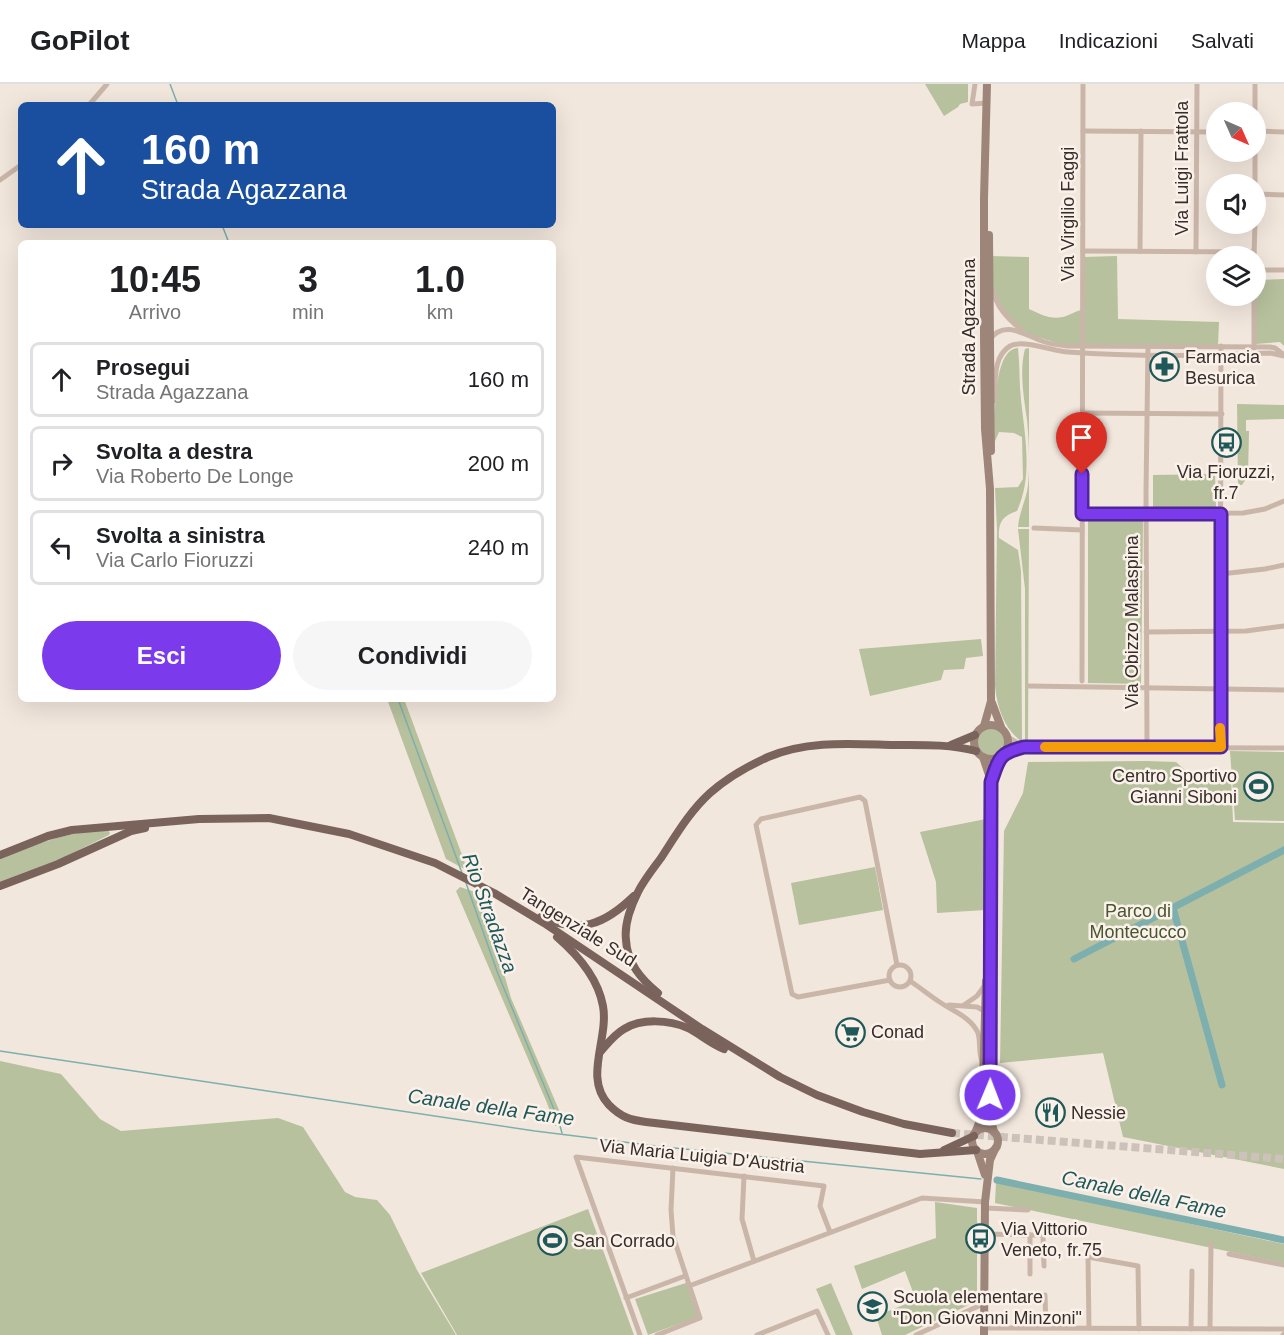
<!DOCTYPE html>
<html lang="it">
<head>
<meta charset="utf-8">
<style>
	body { margin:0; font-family:Arial,sans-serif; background:#f6f6f6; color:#202124; height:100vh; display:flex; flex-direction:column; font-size:22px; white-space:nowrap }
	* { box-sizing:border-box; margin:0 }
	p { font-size:20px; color:#757577 }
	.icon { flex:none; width:33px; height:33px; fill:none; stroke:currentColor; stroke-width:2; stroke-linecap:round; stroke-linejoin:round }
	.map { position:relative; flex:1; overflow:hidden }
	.panel { position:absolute; left:18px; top:156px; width:538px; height:462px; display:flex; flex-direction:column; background:#fff; border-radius:9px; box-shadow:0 6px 24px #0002 }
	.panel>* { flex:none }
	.top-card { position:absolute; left:18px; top:18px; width:538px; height:126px; border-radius:9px; box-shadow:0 6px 24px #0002; background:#1a4fa0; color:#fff; overflow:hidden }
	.needle { width:39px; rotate:135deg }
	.tools { position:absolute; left:1206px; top:18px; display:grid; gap:12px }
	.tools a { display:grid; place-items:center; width:60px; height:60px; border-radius:50%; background:#fff; box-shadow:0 6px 24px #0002; font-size:30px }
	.pin { position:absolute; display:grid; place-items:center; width:51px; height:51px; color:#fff; margin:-62px -26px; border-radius:50% 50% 50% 0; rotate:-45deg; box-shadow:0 0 6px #0007 }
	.pin .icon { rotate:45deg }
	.me { position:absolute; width:66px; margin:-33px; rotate:1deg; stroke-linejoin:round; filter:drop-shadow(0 0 4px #0008) }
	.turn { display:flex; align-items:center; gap:21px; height:126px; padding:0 24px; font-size:27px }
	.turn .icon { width:78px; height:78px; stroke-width:2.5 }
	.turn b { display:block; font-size:42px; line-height:51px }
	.eta { display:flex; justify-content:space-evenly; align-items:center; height:102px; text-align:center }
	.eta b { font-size:36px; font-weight:800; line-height:42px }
	.cta { display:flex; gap:12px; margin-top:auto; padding:12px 24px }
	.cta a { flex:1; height:69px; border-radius:36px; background:#7c3aed; color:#fff; font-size:24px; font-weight:800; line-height:69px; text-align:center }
	.cta a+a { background:#f6f6f6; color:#202124 }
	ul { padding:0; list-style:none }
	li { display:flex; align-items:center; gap:18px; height:75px; margin:0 12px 9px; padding:0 12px; border:3px solid #e0e0e0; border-radius:9px }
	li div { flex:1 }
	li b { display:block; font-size:22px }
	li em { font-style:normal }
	header { display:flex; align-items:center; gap:36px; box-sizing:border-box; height:84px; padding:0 30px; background:#fff; border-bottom:2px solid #e0e0e0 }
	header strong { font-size:28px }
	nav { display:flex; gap:33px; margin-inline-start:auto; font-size:21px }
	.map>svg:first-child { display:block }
	.green { fill:#b7c19d }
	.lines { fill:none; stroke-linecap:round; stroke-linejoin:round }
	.stream { stroke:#7dafae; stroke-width:1.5 }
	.canal { stroke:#7dafae; stroke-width:7 }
	.primary-tunnel { stroke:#cdc2b9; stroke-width:8; stroke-dasharray:8 4; stroke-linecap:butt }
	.street { stroke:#cab6a9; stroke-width:5 }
	.secondary { stroke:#9e857a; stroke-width:8 }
	.primary { stroke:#79635a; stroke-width:8 }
	.route-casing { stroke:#51269a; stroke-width:15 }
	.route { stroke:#7c3aed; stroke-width:10 }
	.slow { stroke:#f59e0b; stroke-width:10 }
	.labels { text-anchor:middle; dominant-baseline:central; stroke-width:5; stroke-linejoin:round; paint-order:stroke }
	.street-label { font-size:18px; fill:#372d29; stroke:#faf1ea }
	.poi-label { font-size:18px; fill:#372d29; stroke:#faf1ea; text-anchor:start }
	.park-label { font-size:18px; fill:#49552d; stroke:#faf1ea }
	.water-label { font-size:20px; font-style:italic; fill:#1f5859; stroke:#faf1ea }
</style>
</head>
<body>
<header>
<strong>GoPilot</strong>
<nav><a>Mappa</a><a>Indicazioni</a><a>Salvati</a></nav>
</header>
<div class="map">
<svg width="1284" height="1251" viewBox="0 0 1284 1251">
	<rect width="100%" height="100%" fill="#f2e7dd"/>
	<g class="green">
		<polygon points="925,0 968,0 968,18 960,20 958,23 944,32"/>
		<path d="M 989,172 L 1029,173 L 1029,225 C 1040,230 1050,236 1063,233 C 1070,231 1075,227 1082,226 L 1083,173 L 1117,172 L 1118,235 L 1219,238 L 1218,262 L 1067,262 L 1028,250 L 1004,230 L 992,204 Z"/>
		<polygon points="1284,195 1284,262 1280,258 1256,260 1256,196"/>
		<path d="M 1018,264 C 1020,282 1019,299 1021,316 C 1025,353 1033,392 1017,427 C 1002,432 998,439 999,454 L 1018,466 L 1021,487 L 1022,658 C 1004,645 997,623 995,602 L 997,445 L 995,404 L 1018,403 L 1023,395 L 1022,353 L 1014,349 L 999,348 L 995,357 C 995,338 992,265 1018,264 Z"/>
		<path d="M 1029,264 L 1029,443 L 1018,443 C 1019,429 1026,416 1028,402 C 1030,383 1029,355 1027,336 C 1024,314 1019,287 1025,265 Z"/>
		<polygon points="1237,320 1284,321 1284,335 1246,336 1246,347 1249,347 1248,392 1242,401 1238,401"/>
		<polygon points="1215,390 1216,425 1153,426 1153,391"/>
		<polygon points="1088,434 1143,435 1141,600 1088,599"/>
		<polygon points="1018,445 1029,445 1028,657 1025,657 1025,505"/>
		<polygon points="981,555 983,572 966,574 964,585 944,586 941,596 870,612 859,565"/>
		<polygon points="387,615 404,615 468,787 446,775"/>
		<circle cx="991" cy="658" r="14"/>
		<polygon points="1230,667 1284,668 1284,737 1235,736"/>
		<polygon points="1146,677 1176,678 1194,694 1231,693 1233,738 1284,739 1284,1085 1123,1053 1103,969 1000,979 1004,747 1023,709 1028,678"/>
		<polygon points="986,735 986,826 937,829 936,798 920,748"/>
		<path d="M 108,746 L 110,749 L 109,751 L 65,773 L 0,798 L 0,774 C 39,759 66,748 108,746 Z"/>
		<polygon points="875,783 883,826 799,841 791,799"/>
		<polygon points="460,803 481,810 511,914 565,1040 555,1042 547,1019 456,807"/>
		<polygon points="0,977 61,990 100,1035 121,1047 278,1034 303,1043 345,1108 355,1113 377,1116 390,1131 417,1186 456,1251 0,1251"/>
		<polygon points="996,1098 1284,1160 1284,1179 995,1119"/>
		<polygon points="935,1118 977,1124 977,1217 905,1251 882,1251 876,1232 916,1216 905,1187 862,1205 854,1182 936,1154"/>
		<polygon points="588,1125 634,1251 457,1251 421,1189"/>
		<polygon points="686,1199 698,1233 648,1251 635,1215"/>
		<polygon points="831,1199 853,1251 836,1251 816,1205"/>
	</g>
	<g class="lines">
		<g class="stream">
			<polyline points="170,0 178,21"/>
			<polyline points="222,141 229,159"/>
			<polyline points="398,615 462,789"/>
			<polyline points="466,799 498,890 558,1035 562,1049"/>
			<polyline points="0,967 535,1047 664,1063 981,1095"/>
		</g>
		<g class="canal">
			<polyline points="1173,824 1222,1001"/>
			<polyline points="1074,875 1284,766"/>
			<polyline points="997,1096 1284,1156"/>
		</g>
		<polyline class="primary-tunnel" points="952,1049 1284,1075"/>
		<g class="street">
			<polyline points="975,0 972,20 987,19"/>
			<polyline points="1255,0 1255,28"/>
			<polyline points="89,21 107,0"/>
			<polyline points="1256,37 1256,56"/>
			<polyline points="1083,47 1216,48"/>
			<polyline points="1256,47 1284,48"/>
			<polyline points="0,96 21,81"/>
			<polyline points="1255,100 1255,68"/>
			<polyline points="1256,110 1284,111"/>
			<polyline points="1083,167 1254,168"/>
			<polyline points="1140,167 1141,47"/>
			<polyline points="1196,168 1197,0"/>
			<polyline points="1254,172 1255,140"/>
			<polyline points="1256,186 1284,186"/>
			<path d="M 992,204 C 997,223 1006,234 1022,246"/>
			<path d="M 989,256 C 1005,235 1024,251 1042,257 C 1050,260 1058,261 1067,262 L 1270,263 L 1275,264 L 1284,271"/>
			<polyline points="1254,264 1254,212"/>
			<path d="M 994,317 C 996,299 992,273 1010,262 C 1023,255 1053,267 1068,268 C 1135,273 1204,272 1270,269 L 1284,272"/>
			<polyline points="1082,329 1222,330"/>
			<polyline points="1082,430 1243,429 1265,425 1284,417"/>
			<polyline points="1034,444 1082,446"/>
			<polyline points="1221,490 1265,485 1284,481"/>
			<polyline points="1146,548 1246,547 1284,542"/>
			<polyline points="1082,597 1083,0"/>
			<polyline points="1029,602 1284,606"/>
			<polyline points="1008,653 1024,663"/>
			<polyline points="1147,663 1146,409 1148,262"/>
			<polyline points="1220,663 1221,262"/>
			<polyline points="1005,669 1024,663 1284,664"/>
			<circle cx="900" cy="892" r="11"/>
			<polyline points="890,896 798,913 792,910 756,741 761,735 860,713 865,717 897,881"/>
			<path d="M 910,897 C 919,903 928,910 938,917 C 951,926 971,933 978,949 C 981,959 978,968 982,977"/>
			<polyline points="949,921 977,923 986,928"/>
			<polyline points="964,921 977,912 985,901"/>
			<polyline points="744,1092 742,1135 754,1177"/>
			<polyline points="985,1124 1028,1126"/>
			<polyline points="985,1150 1030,1151 1030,1190"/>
			<polyline points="1030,1151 1043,1151 1044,1182"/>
			<polyline points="1229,1170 1284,1181"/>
			<polyline points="689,1202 922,1114 985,1118"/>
			<polyline points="1045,1211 1046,1244"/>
			<polyline points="626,1214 685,1192"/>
			<polyline points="985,1244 1284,1245"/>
			<polyline points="1089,1244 1088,1173 1138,1182 1139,1245"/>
			<polyline points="1191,1245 1192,1187"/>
			<polyline points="1210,1245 1211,1160"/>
			<polyline points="640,1251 576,1073 824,1102 820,1122 830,1148"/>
			<polyline points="657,1251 700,1234 673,1152 671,1126 673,1084"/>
			<polyline points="757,1251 817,1227 828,1251"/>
			<polyline points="916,1251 985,1219"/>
			<polyline points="1283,1251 1284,1250"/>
		</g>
		<g class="secondary">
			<polyline points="989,151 991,367"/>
			<polyline points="992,619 1001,643"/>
			<circle cx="991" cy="658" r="17"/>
			<polyline points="984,642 991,617 990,405 985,345 984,253 984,114 987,0"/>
			<polyline points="983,673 991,697"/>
			<circle cx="985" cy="1057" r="13"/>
			<polyline points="994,1048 990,1032 991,698 999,674"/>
			<polyline points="975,1049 982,1032 986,897"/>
			<polyline points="977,1067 985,1091"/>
			<polyline points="984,1251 985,1118 990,1076 995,1065"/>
		</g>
		<g class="primary">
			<polyline points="951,661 975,651"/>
			<polyline points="0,771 48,752 72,746 199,735 269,734 349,750 435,779 494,809 544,839 702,945 780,993 817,1011 863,1028 904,1040 952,1049"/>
			<polyline points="0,802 58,780 131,747 145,744"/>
			<path d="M 541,833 C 580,850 604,841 634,812"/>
			<path d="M 557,853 C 579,872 598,894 603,922 C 609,955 583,994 609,1021 C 621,1033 630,1036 646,1038 L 920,1070 L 976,1066"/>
			<path d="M 658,909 C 641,895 627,879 626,856 C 624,840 631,822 638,808 C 644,796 653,785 661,774 C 676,751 690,727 710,709 C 727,694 748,682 768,673 C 808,656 852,660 894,661 C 922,661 949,660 976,667"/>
			<path d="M 601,967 C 608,959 615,950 624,945 C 642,934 669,936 688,944 C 700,950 711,960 724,965"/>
			<polyline points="944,1066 974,1052"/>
		</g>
	</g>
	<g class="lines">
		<defs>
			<path id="route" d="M 990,1011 L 991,698 C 999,674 999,669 1024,663 L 1221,663 L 1221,430 L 1082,430 L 1082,390"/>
		</defs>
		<use href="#route" class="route-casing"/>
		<use href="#route" class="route"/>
		<polyline class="slow" points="1045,663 1221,663 1220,644"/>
	</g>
	<defs>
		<symbol id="pharmacy-ring" viewBox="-11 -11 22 22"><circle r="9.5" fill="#faf1ea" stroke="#1f5859" stroke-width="1.5"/><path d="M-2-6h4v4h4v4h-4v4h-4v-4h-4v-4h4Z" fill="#1f5859"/></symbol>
		<symbol id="bus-ring" viewBox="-11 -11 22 22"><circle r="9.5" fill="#faf1ea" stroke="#1f5859" stroke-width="1.5"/><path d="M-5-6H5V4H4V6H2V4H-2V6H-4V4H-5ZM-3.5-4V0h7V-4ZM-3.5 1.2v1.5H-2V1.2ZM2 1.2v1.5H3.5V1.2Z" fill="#1f5859"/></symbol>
		<symbol id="stadium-ring" viewBox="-11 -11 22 22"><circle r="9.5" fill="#faf1ea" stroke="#1f5859" stroke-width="1.5"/><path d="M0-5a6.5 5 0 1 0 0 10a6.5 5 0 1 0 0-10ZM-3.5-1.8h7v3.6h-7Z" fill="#1f5859"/></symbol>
		<symbol id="supermarket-ring" viewBox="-11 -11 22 22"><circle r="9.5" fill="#faf1ea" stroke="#1f5859" stroke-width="1.5"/><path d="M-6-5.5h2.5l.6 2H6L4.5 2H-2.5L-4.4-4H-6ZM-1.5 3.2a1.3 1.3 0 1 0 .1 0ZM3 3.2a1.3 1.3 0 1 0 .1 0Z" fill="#1f5859"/></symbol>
		<symbol id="restaurant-ring" viewBox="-11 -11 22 22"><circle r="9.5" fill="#faf1ea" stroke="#1f5859" stroke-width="1.5"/><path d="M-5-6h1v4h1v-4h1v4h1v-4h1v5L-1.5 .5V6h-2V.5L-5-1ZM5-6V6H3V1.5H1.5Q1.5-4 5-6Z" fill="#1f5859"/></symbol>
		<symbol id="school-ring" viewBox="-11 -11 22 22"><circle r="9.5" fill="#faf1ea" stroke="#1f5859" stroke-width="1.5"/><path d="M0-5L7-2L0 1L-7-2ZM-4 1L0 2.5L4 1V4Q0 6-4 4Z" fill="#1f5859"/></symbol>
	</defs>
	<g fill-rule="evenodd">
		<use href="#pharmacy-ring" x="1148" y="266" width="33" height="33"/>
		<use href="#bus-ring" x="1210" y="342" width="33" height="33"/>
		<use href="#stadium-ring" x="1242" y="686" width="33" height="33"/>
		<use href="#supermarket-ring" x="834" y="932" width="33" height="33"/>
		<use href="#restaurant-ring" x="1034" y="1012" width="33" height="33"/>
		<use href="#bus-ring" x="964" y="1138" width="33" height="33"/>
		<use href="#stadium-ring" x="536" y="1140" width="33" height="33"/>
		<use href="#school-ring" x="856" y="1206" width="33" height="33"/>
	</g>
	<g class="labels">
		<g class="street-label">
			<text transform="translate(1182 84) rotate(-90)">Via Luigi Frattola</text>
			<text transform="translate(1068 130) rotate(-90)">Via Virgilio Faggi</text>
			<text transform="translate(969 243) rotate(-90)">Strada Agazzana</text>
			<text transform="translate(1132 538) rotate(-90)">Via Obizzo Malaspina</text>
			<text transform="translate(578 843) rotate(32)">Tangenziale Sud</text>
			<text transform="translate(702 1072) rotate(6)">Via Maria Luigia D'Austria</text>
		</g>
		<g class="poi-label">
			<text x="1185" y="273">Farmacia<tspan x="1185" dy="21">Besurica</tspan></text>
			<text x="1226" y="388" text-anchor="middle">Via Fioruzzi,<tspan x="1226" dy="21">fr.7</tspan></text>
			<text x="1237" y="692" text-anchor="end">Centro Sportivo<tspan x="1237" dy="21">Gianni Siboni</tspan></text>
			<text x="871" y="948">Conad</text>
			<text x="1071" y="1029">Nessie</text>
			<text x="1001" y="1145">Via Vittorio<tspan x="1001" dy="21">Veneto, fr.75</tspan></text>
			<text x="573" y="1157">San Corrado</text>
			<text x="893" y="1213">Scuola elementare<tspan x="893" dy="21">"Don Giovanni Minzoni"</tspan></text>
		</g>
		<g class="park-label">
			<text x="1138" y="827">Parco di<tspan x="1138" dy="21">Montecucco</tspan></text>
		</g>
		<g class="water-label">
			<text transform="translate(490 829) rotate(70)">Rio Stradazza</text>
			<text transform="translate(491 1023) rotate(8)">Canale della Fame</text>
			<text transform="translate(1144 1110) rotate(12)">Canale della Fame</text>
		</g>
	</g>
</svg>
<div class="tools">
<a><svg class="needle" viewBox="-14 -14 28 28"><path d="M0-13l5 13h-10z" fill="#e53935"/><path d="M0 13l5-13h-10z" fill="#757577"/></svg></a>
<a><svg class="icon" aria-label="sound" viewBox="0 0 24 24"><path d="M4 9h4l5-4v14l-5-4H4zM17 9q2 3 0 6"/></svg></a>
<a><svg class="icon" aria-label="layers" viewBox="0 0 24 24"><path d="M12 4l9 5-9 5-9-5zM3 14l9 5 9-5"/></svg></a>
</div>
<div class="pin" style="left:1082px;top:390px;background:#d93025"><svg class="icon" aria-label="arrive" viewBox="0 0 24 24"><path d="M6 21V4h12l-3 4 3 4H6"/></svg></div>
<svg class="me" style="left:990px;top:1011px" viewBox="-20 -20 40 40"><circle r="17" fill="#7c3aed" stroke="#fff" stroke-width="3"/><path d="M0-11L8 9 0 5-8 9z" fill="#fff"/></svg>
<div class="top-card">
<div class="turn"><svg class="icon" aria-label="ahead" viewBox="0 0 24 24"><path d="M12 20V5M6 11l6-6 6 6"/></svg><div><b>160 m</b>Strada Agazzana</div></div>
</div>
<section class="panel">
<div class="eta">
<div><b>10:45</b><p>Arrivo</p></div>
<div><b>3</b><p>min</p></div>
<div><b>1.0</b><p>km</p></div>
</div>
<ul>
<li><svg class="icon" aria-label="ahead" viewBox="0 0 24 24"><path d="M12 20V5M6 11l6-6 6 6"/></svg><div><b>Prosegui</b><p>Strada Agazzana</p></div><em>160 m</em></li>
<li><svg class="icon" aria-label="right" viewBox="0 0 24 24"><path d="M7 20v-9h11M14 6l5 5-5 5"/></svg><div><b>Svolta a destra</b><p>Via Roberto De Longe</p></div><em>200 m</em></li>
<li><svg class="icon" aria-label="left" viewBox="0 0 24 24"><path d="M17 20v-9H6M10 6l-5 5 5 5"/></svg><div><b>Svolta a sinistra</b><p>Via Carlo Fioruzzi</p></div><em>240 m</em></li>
</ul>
<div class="cta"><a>Esci</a><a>Condividi</a></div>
</section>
</div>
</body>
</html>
